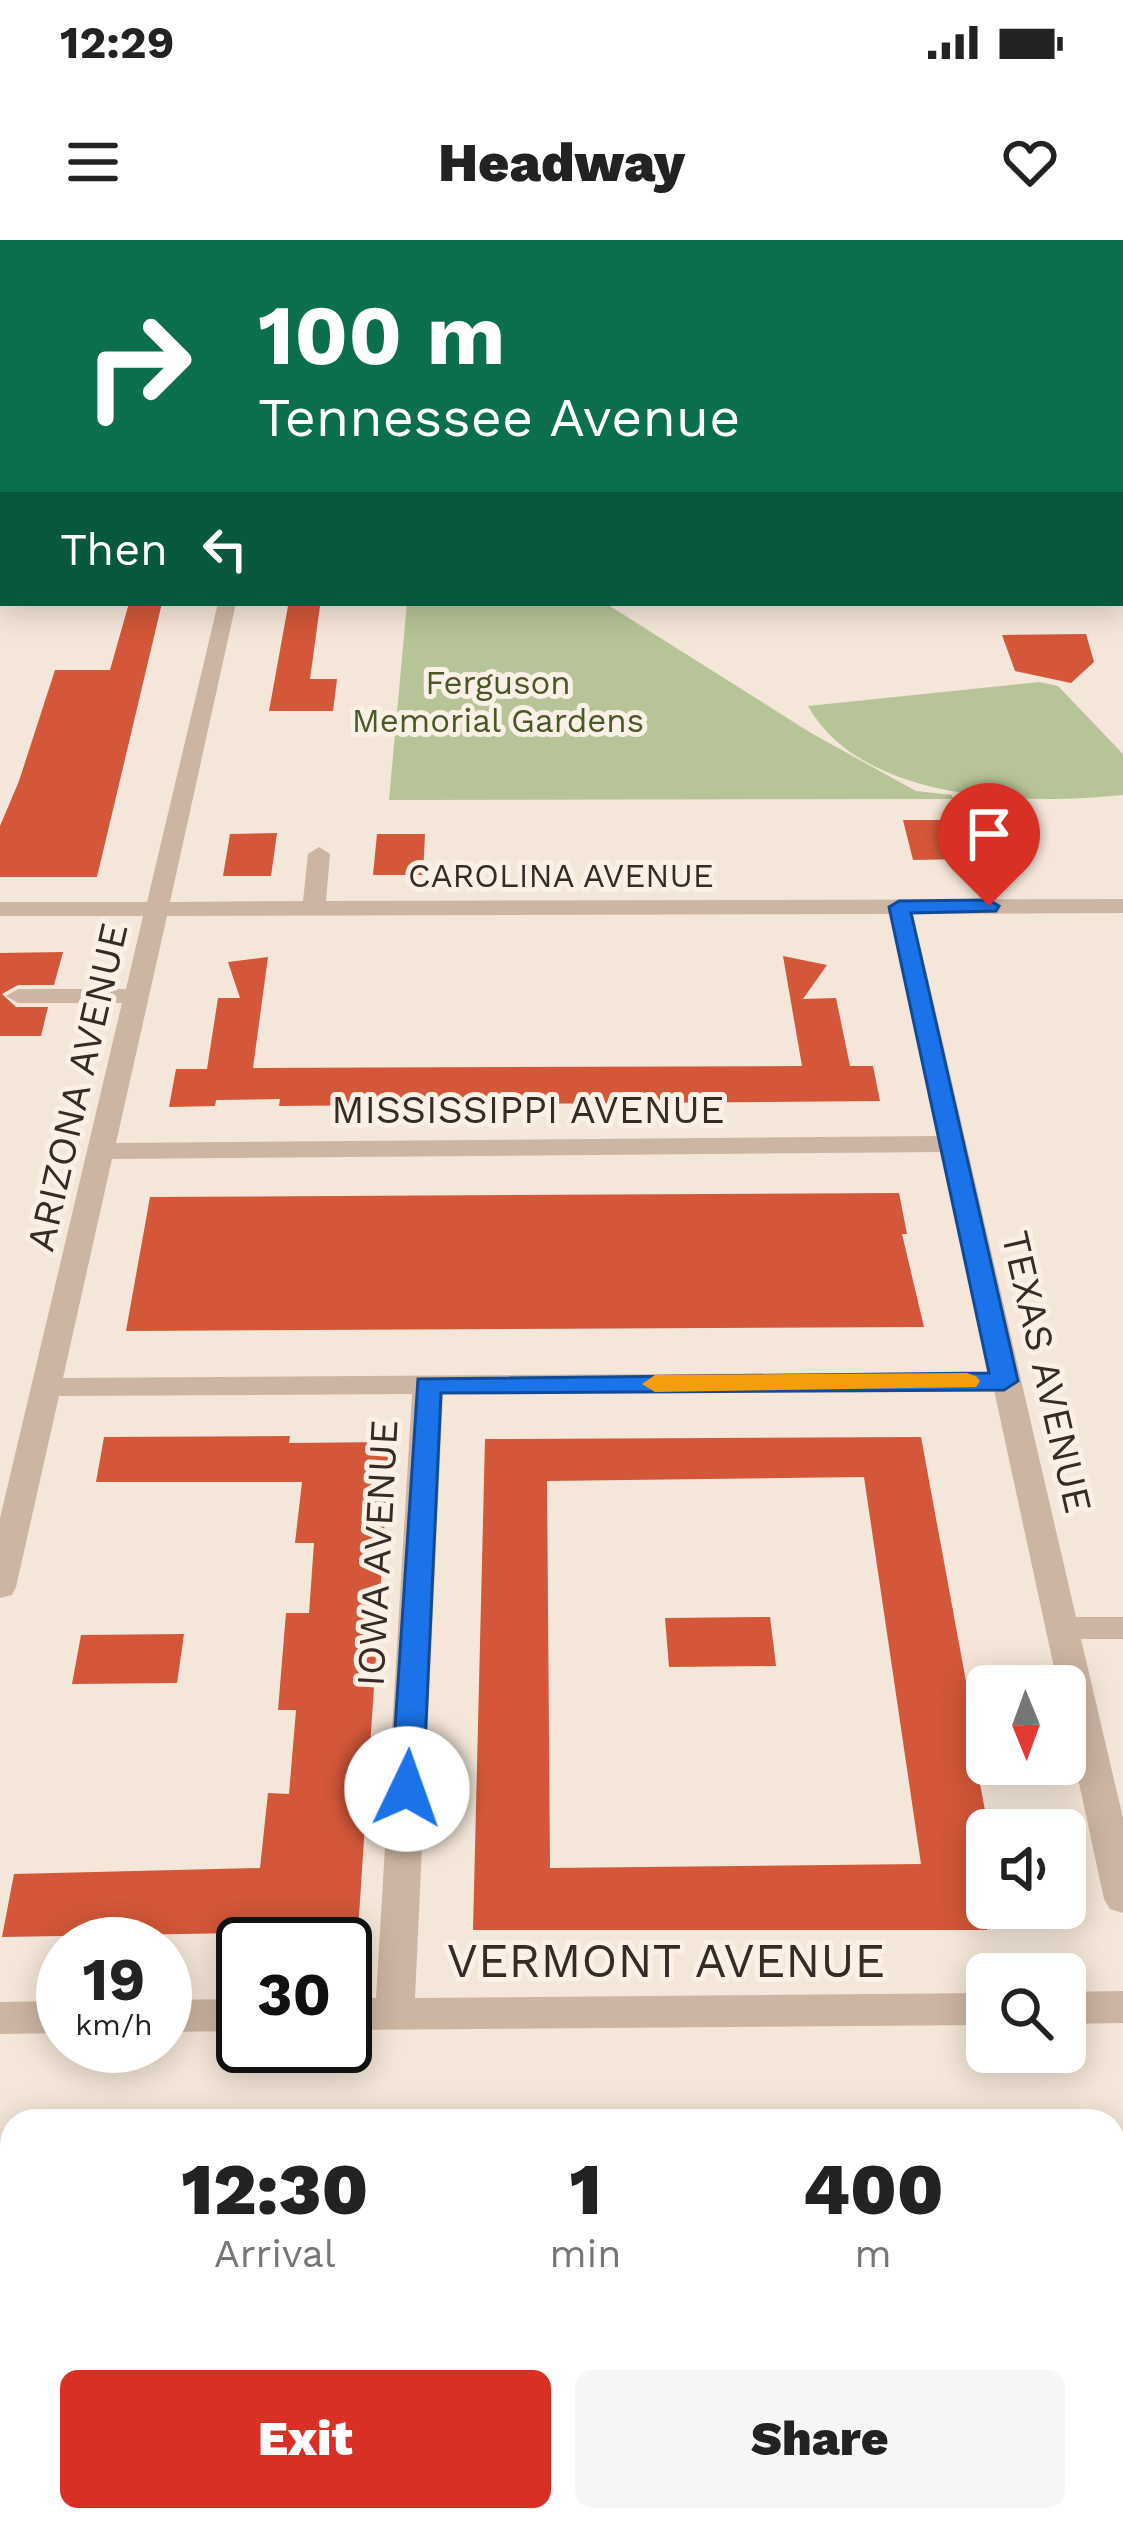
<!DOCTYPE html>
<html lang="en">
<head>
<meta charset="utf-8">
<style>
	body { margin:0; font-family:"Work Sans",sans-serif; background:#f6f6f6; color:#222; height:100vh; display:flex; flex-direction:column; font-size:45px; white-space:nowrap }
	* { box-sizing:border-box; margin:0 }
	p { font-size:39px; color:#767676 }
	.icon { flex:none; width:66px; height:66px; fill:none; stroke:currentColor; stroke-width:2; stroke-linecap:round; stroke-linejoin:round }
	.map { position:relative; flex:1; overflow:hidden }
	.sheet { position:absolute; left:0px; top:1869px; width:1125px; height:423px; display:flex; flex-direction:column; background:#fff; border-radius:36px 36px 0 0; box-shadow:0 6px 30px #0003 }
	.sheet>* { flex:none }
	.guide { position:absolute; left:0px; top:0px; width:1125px; height:366px; box-shadow:0 6px 30px #0003; background:#0b6e4f; color:#fff; overflow:hidden }
	.needle { width:78px; rotate:179deg }
	.fabs { position:absolute; left:966px; top:1425px; display:grid; gap:24px }
	.fabs a { display:grid; place-items:center; width:120px; height:120px; border-radius:18px; background:#fff; box-shadow:0 6px 30px #0003; font-size:60px }
	.speed { position:absolute; left:36px; top:1677px; display:flex; gap:24px; font-size:60px; font-weight:700; text-align:center }
	.speed>* { display:grid; place-content:center; width:156px; height:156px; border-radius:50%; background:#fff; box-shadow:0 6px 30px #0003; line-height:1 }
	.speed small { font-size:30px; font-weight:400 }
	.speed .limit { border:6px solid #111; border-radius:18px; background:#fff; color:#111 }
	.pin { position:absolute; display:grid; place-items:center; width:102px; height:102px; color:#fff; margin:-123px -51px; border-radius:50% 50% 50% 0; rotate:-45deg; box-shadow:0 0 12px #0007 }
	.pin .icon { rotate:45deg }
	.me { position:absolute; width:132px; margin:-66px; rotate:3deg; stroke-linejoin:round; filter:drop-shadow(0 0 9px #0008) }
	.turn { display:flex; align-items:center; gap:42px; height:252px; padding:0 60px; font-size:54px }
	.turn .icon { width:156px; height:156px; stroke-width:2.5 }
	.turn b { display:block; font-size:84px; line-height:102px }
	.then { display:flex; align-items:center; height:114px; padding:0 60px; background:#0003; gap:24px; font-size:45px }
	.eta { display:flex; justify-content:space-evenly; align-items:center; height:204px; text-align:center }
	.eta b { font-size:72px; font-weight:800; line-height:84px }
	.button { display:flex; gap:24px; margin-top:auto; padding:24px 60px }
	.button a { flex:1; height:138px; border-radius:18px; background:#d93025; color:#fff; font-size:48px; font-weight:800; line-height:138px; text-align:center }
	.button a+a { background:#f6f6f6; color:#222 }
	.status { display:flex; justify-content:space-between; align-items:center; height:84px; padding:0 60px; background:#fff; direction:ltr }
	.status svg { height:33px; fill:currentColor }
	header { display:flex; justify-content:space-between; align-items:center; height:156px; padding:0 60px; background:#fff; font-size:54px; font-weight:800 }
	.map>svg:first-child { display:block }
	.green { fill:#b7c497 }
	.building { fill:#d35738; fill-rule:evenodd }
	.lines { fill:none; stroke-linecap:round; stroke-linejoin:round }
	.minor { fill:#cdb5a3; fill-rule:evenodd }
	.route { fill:#1a73e8; stroke:#114b97; stroke-width:3 }
	.slow { fill:#f59e0b }
	.labels { text-anchor:middle; dominant-baseline:central; stroke-width:10; stroke-linejoin:round; paint-order:stroke }
	.far-park-label { font-size:33px; fill:#485827; stroke:#fbf0e5 }
	.far-street-label { font-size:33px; fill:#372b26; stroke:#fbf0e5 }
	.street-label { font-size:39px; fill:#372b26; stroke:#fbf0e5 }
	.near-street-label { font-size:48px; fill:#372b26; stroke:#fbf0e5 }
</style>
</head>
<body>
<div class="status"><b>12:29</b><svg viewBox="0 0 49 12"><path d="M0 12V9h3v3zM5 12V6h3v6zM10 12V3h3v9zM15 12V0h3v12zM26 1h20v11H26zM47 4h2v5h-2z"/></svg></div>
<header><svg class="icon" aria-label="menu" viewBox="0 0 24 24"><path d="M4 6h16M4 12h16M4 18h16"/></svg>Headway<svg class="icon" aria-label="heart" viewBox="0 0 24 24"><path d="M12 20l-8-8c-3-5 5-10 8-4 3-6 11-1 8 4z"/></svg></header>
<div class="map">
<svg width="1123" height="2291" viewBox="0 0 1123 2291">
	<rect width="100%" height="100%" fill="#f4e6d8"/>
	<g class="green">
		<polygon points="407,363 605,363 811,493 916,551 952,555 953,559 389,560"/>
		<path d="M 1039,442 L 1058,446 L 1123,514 L 1123,555 C 1027,565 862,563 808,466 Z"/>
	</g>
	<g class="building">
		<polygon points="129,363 162,363 97,637 0,637 0,586 19,541 55,430 110,430"/>
		<polygon points="288,366 320,366 310,439 337,439 333,471 269,471"/>
		<polygon points="1086,394 1094,422 1071,443 1015,431 1002,395"/>
		<polygon points="903,580 957,580 968,619 913,620"/>
		<polygon points="277,593 271,636 223,636 230,594"/>
		<polygon points="377,594 425,594 423,635 373,635"/>
		<polygon points="63,712 54,745 18,745 2,754 16,767 48,767 41,796 0,796 0,713"/>
		<polygon points="783,716 827,725 803,759 836,758 850,826 873,826 880,861 279,866 280,859 216,860 215,866 169,867 176,829 207,829 218,758 240,758 228,722 268,717 253,828 802,826"/>
		<polygon points="899,953 907,994 902,994 924,1087 126,1091 150,957"/>
		<polygon points="290,1196 289,1203 390,1202 358,1691 2,1697 14,1634 260,1628 268,1553 289,1554 296,1470 278,1470 286,1373 309,1373 314,1303 295,1303 302,1242 96,1242 104,1197"/>
		<path d="M 921,1197 L 979,1512 L 974,1512 L 987,1581 L 987,1690 L 473,1690 L 485,1199 ZM 864,1237 L 921,1624 L 550,1628 L 547,1241 Z"/>
		<polygon points="770,1377 776,1426 669,1427 665,1378"/>
		<polygon points="184,1394 177,1443 72,1444 81,1395"/>
	</g>
	<g class="lines">
		<g class="minor">
			<polygon points="993,0 1007,0 1008,3 994,3"/>
			<rect x="1122" y="65" width="1" height="8"/>
			<rect x="1122" y="188" width="1" height="10"/>
			<rect x="0" y="196" width="3" height="10"/>
			<rect x="1122" y="245" width="1" height="11"/>
			<rect x="0" y="317" width="3" height="10"/>
			<path d="M 218,363 L 236,363 L 170,662 L 303,661 L 308,614 L 319,607 L 330,614 L 326,661 L 1123,659 L 1123,673 L 913,674 L 1076,1377 L 1123,1377 L 1123,1399 L 1081,1399 L 1123,1578 L 1123,1673 L 1110,1669 L 1104,1659 L 1065,1478 L 1065,1446 L 1058,1446 L 994,1150 L 443,1154 L 415,1758 L 987,1753 L 987,1785 L 345,1790 L 345,1758 L 376,1758 L 412,1154 L 59,1156 L 16,1347 L 12,1355 L 0,1358 L 0,1278 L 122,763 L 18,763 L 6,756 L 18,749 L 126,749 L 143,676 L 0,676 L 0,662 L 147,662 ZM 890,674 L 938,896 L 116,903 L 167,676 ZM 942,912 L 990,1132 L 63,1138 L 112,919 Z"/>
			<polygon points="1123,1751 1123,1783 1065,1784 1065,1752"/>
			<polygon points="243,1759 243,1791 165,1792 165,1760"/>
			<polygon points="63,1761 63,1793 0,1794 0,1762"/>
		</g>
	</g>
	<polygon class="route" points="989,660 999,666 996,671 911,673 1018,1141 1004,1150 441,1153 423,1549 418,1558 395,1558 391,1549 418,1139 989,1133 889,667 899,661"/>
	<polygon class="slow" points="967,1133 976,1136 980,1141 976,1147 655,1152 642,1144 655,1135"/>
	<g class="labels">
		<g class="far-park-label">
			<text x="498" y="442">Ferguson<tspan x="498" dy="38">Memorial Gardens</tspan></text>
		</g>
		<g class="far-street-label">
			<text x="561" y="635">CAROLINA AVENUE</text>
		</g>
		<g class="street-label">
			<text transform="translate(77 847) rotate(-77)">ARIZONA AVENUE</text>
			<text x="528" y="869">MISSISSIPPI AVENUE</text>
			<text transform="translate(1047 1132) rotate(77)">TEXAS AVENUE</text>
			<text transform="translate(377 1313) rotate(-87)">IOWA AVENUE</text>
		</g>
		<g class="near-street-label">
			<text x="666" y="1720">VERMONT AVENUE</text>
		</g>
	</g>
</svg>
<div class="fabs">
<a><svg class="needle" viewBox="-14 -14 28 28"><path d="M0-13l5 13h-10z" fill="#e53935"/><path d="M0 13l5-13h-10z" fill="#767676"/></svg></a>
<a><svg class="icon" aria-label="sound" viewBox="0 0 24 24"><path d="M4 9h4l5-4v14l-5-4H4zM17 9q2 3 0 6"/></svg></a>
<a><svg class="icon" aria-label="search" viewBox="0 0 24 24"><circle cx="10" cy="10" r="6"/><path d="M15 15l6 6"/></svg></a>
</div>
<div class="speed"><div>19<small>km/h</small></div><div class="limit">30</div></div>
<div class="pin" style="left:989px;top:666px;background:#d93025"><svg class="icon" aria-label="arrive" viewBox="0 0 24 24"><path d="M6 21V4h12l-3 4 3 4H6"/></svg></div>
<svg class="me" style="left:407px;top:1549px" viewBox="-20 -20 40 40"><circle r="19" fill="#fff"/><path d="M0-13L10 11 0 6-10 11z" fill="#1a73e8"/></svg>
<div class="guide">
<div class="turn"><svg class="icon" aria-label="right" viewBox="0 0 24 24"><path d="M7 20v-9h11M14 6l5 5-5 5"/></svg><div><b>100 m</b>Tennessee Avenue</div></div>
<div class="then">Then<svg class="icon" aria-label="left" viewBox="0 0 24 24"><path d="M17 20v-9H6M10 6l-5 5 5 5"/></svg></div>
</div>
<section class="sheet">
<div class="eta">
<div><b>12:30</b><p>Arrival</p></div>
<div><b>1</b><p>min</p></div>
<div><b>400</b><p>m</p></div>
</div>
<div class="button"><a>Exit</a><a>Share</a></div>
</section>
</div>
</body>
</html>
